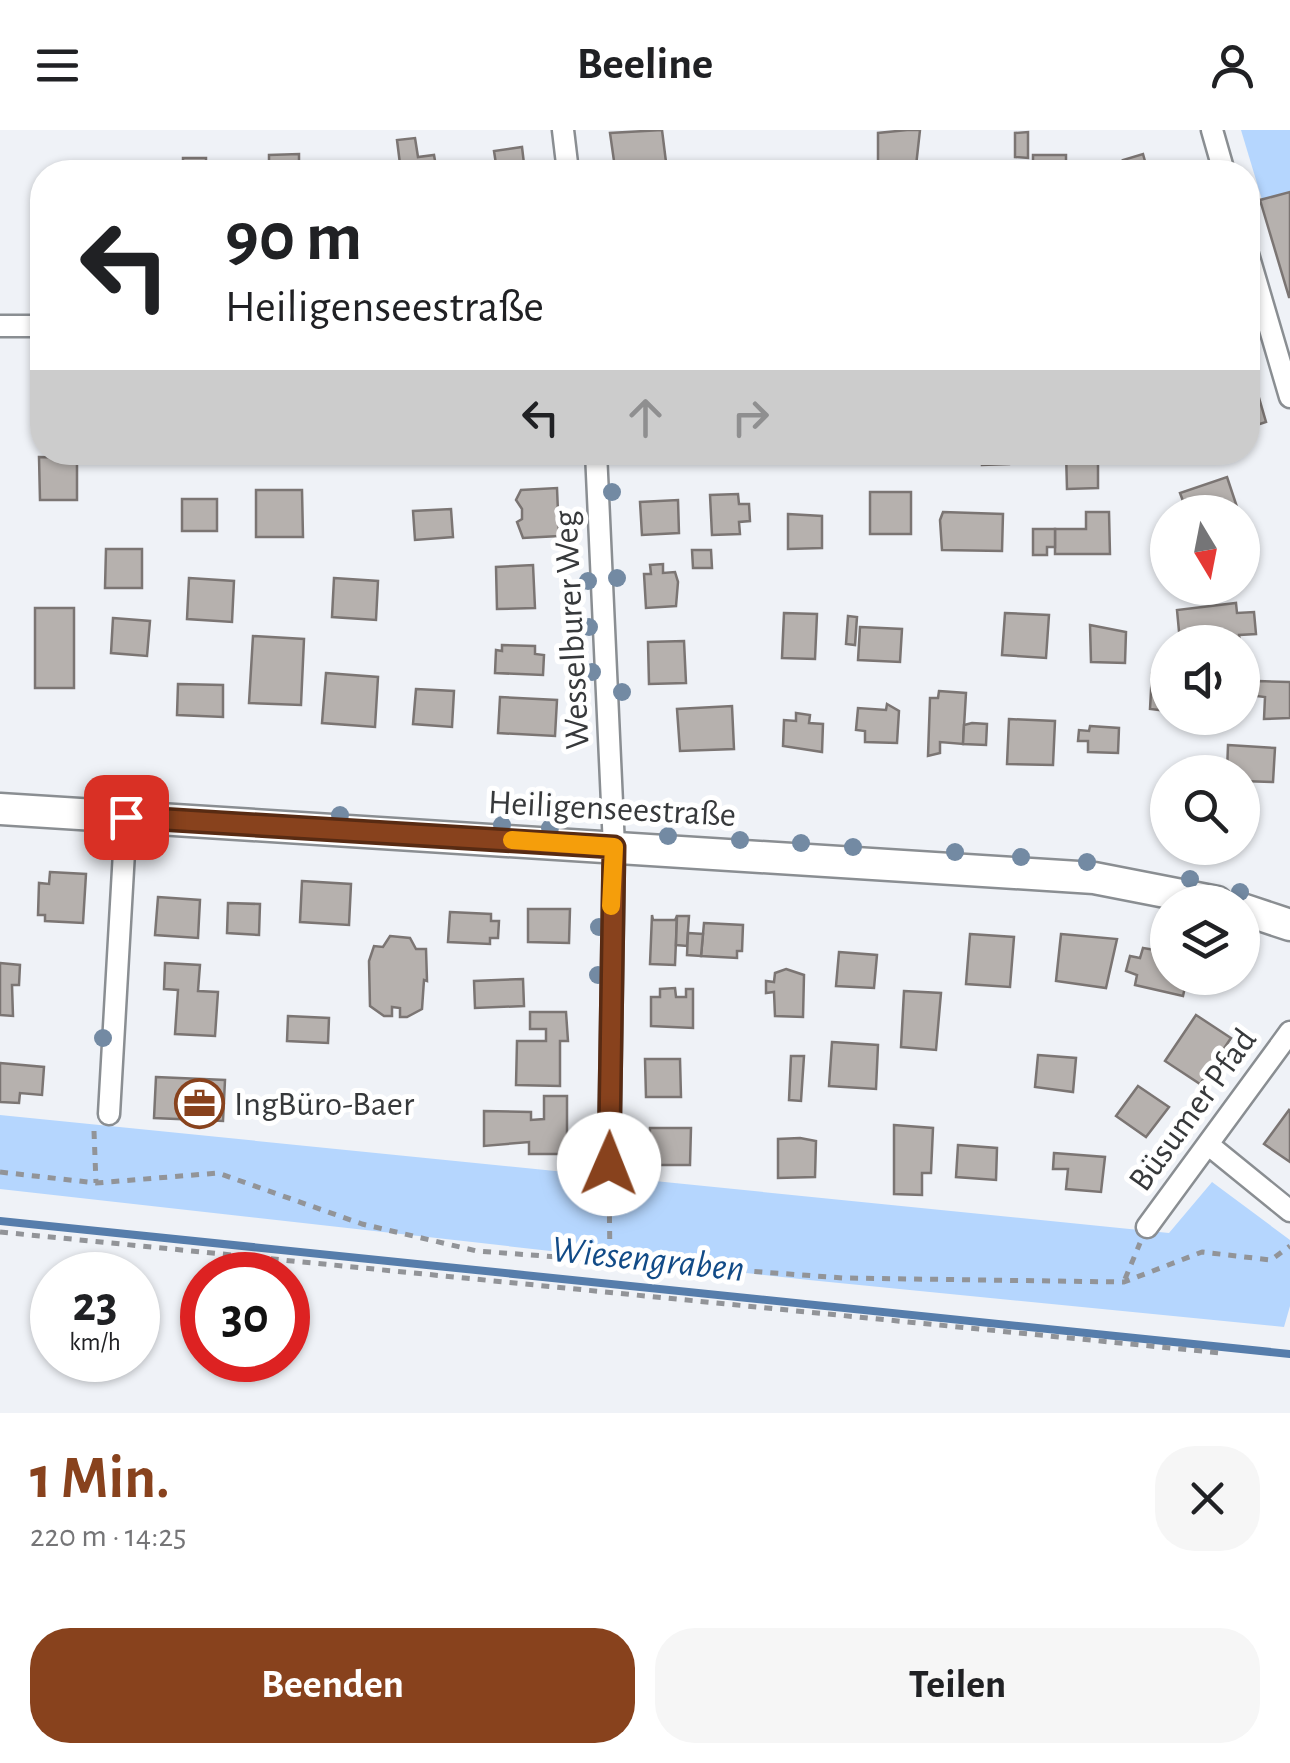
<!DOCTYPE html>
<html lang="de">
<head>
<meta charset="utf-8">
<style>
	body { margin:0; font-family:"Alegreya Sans",sans-serif; background:#f6f6f6; color:#202124; height:100vh; display:flex; flex-direction:column; font-size:38px; white-space:nowrap }
	* { box-sizing:border-box; margin:0 }
	p { font-size:32px; color:#757577 }
	.icon { flex:none; width:55px; height:55px; fill:none; stroke:currentColor; stroke-width:2; stroke-linecap:round; stroke-linejoin:round }
	.map { position:relative; height:1283px; overflow:hidden }
	.details { display:flex; flex-direction:column; background:#fff; flex:1 }
	.details>* { flex:none }
	.hud { position:absolute; left:30px; top:30px; width:1230px; height:305px; border-radius:40px; box-shadow:0 2px 8px #0004; background:#fff; color:#202124; overflow:hidden }
	.needle { width:65px; rotate:170deg }
	.controls { position:absolute; left:1150px; top:365px; display:grid; gap:20px }
	.controls a { display:grid; place-items:center; width:110px; height:110px; border-radius:50%; background:#fff; box-shadow:0 2px 8px #0004; font-size:50px }
	.speed { position:absolute; left:30px; top:1122px; display:flex; gap:20px; font-size:50px; font-weight:700; text-align:center }
	.speed>* { display:grid; place-content:center; width:130px; height:130px; border-radius:50%; background:#fff; box-shadow:0 2px 8px #0004; line-height:1 }
	.speed small { font-size:25px; font-weight:400 }
	.speed .limit { border:15px solid #d22; background:#fff; color:#111 }
	.pin { position:absolute; display:grid; place-items:center; width:85px; height:85px; color:#fff; margin:-42px; border-radius:20px; box-shadow:0 5px 15px #0006 }
	.me { position:absolute; width:110px; margin:-55px; rotate:1deg; stroke-linejoin:round; filter:drop-shadow(0 0 8px #0008) }
	.turn { display:flex; align-items:center; gap:35px; height:210px; padding:0 30px; font-size:45px }
	.turn .icon { width:130px; height:130px; stroke-width:2.5 }
	.turn b { display:block; font-size:70px; line-height:85px }
	.lanes { display:flex; align-items:center; height:95px; padding:0 30px; background:#0003; justify-content:center; gap:50px; direction:ltr }
	.lanes .off { opacity:.35 }
	.round { display:grid; place-items:center; flex:none; width:105px; height:105px; border-radius:40px; background:#f6f6f6 }
	.head { display:flex; align-items:center; justify-content:space-between; height:170px; padding:0 30px }
	h1 { font-size:60px; font-weight:700; line-height:75px; color:#88421d }
	.action { display:flex; gap:20px; margin-top:auto; padding:20px 30px }
	.action a { flex:1; height:115px; border-radius:40px; background:#88421d; color:#fff; font-size:40px; font-weight:700; line-height:115px; text-align:center }
	.action a+a { background:#f6f6f6; color:#202124 }
	header { display:flex; justify-content:space-between; align-items:center; height:130px; padding:0 30px; background:#fff; font-size:45px; font-weight:700 }
	.map>svg:first-child { display:block }
	.green { fill:#b5d6fe }
	.lines { fill:none; stroke-linecap:round; stroke-linejoin:round }
	.stream { stroke:#567dab; stroke-width:8 }
	.building { fill:#b6b1ae; stroke:#7b7573; stroke-width:2.5 }
	.street-casing { stroke:#8a8e92; stroke-width:25 }
	.secondary-casing { stroke:#8a8e92; stroke-width:35 }
	.path { stroke:#929498; stroke-width:5; stroke-dasharray:8 8; stroke-linecap:butt }
	.street { stroke:#fff; stroke-width:20 }
	.secondary { stroke:#fff; stroke-width:30 }
	.tree { fill:#738aa3 }
	.route-casing { stroke:#582b13; stroke-width:25 }
	.route { stroke:#88421d; stroke-width:18 }
	.slow { stroke:#f59e0b; stroke-width:18 }
	.labels { text-anchor:middle; dominant-baseline:central; stroke-width:10; stroke-linejoin:round; paint-order:stroke }
	.street-label { font-size:35px; fill:#37393b; stroke:#fff }
	.poi-label { font-size:35px; fill:#37393b; stroke:#fff; text-anchor:start }
	.water-label { font-size:38px; font-style:italic; fill:#124b87; stroke:#fff }
</style>
</head>
<body>
<header><svg class="icon" aria-label="menu" viewBox="0 0 24 24"><path d="M4 6h16M4 12h16M4 18h16"/></svg>Beeline<svg class="icon" aria-label="person" viewBox="0 0 24 24"><circle cx="12" cy="8" r="4"/><path d="M4 21q1-7 8-7t8 7"/></svg></header>
<div class="map">
<svg width="1290" height="1283" viewBox="0 0 1290 1283">
	<rect width="100%" height="100%" fill="#eff2f7"/>
	<g class="green">
		<polygon points="1241,0 1290,0 1290,163"/>
		<polygon points="0,985 1169,1103 1212,1052 1290,1110 1290,1176 1284,1197 809,1150 0,1059"/>
	</g>
	<g class="lines">
		<polyline class="stream" points="0,1091 1290,1224"/>
	</g>
	<g class="building">
		<polygon points="662,0 666,32 615,38 610,3"/>
		<polygon points="907,0 920,0 916,36 878,37 878,3"/>
		<polygon points="1028,2 1028,28 1015,27 1015,3"/>
		<polygon points="415,8 418,27 434,25 437,42 401,42 397,10"/>
		<polygon points="522,17 525,42 488,42 487,35 496,34 494,21"/>
		<polygon points="299,24 299,42 269,42 269,25"/>
		<polygon points="1143,24 1148,42 1127,42 1123,30"/>
		<rect x="1033" y="25" width="33" height="17"/>
		<polygon points="183,28 206,28 206,34 220,34 220,42 177,42 183,42"/>
		<polygon points="154,33 154,42 123,42 123,34"/>
		<polygon points="1290,62 1290,167 1289,167 1260,70"/>
		<polygon points="1255,254 1266,292 1248,298 1248,256"/>
		<polygon points="524,322 554,322 554,331 524,332"/>
		<polygon points="982,322 1009,322 1009,334 982,335"/>
		<polygon points="1066,322 1098,322 1098,358 1067,359"/>
		<polygon points="39,327 77,328 77,370 40,370"/>
		<polygon points="1227,347 1238,380 1187,382 1180,363"/>
		<polygon points="557,358 559,406 523,408 517,392 522,389 522,379 516,370 521,360"/>
		<polygon points="256,360 302,360 303,407 256,407"/>
		<rect x="870" y="362" width="41" height="42"/>
		<polygon points="738,364 739,374 749,374 750,391 739,392 740,404 712,405 710,365"/>
		<rect x="182" y="369" width="35" height="32"/>
		<polygon points="678,370 679,403 642,405 640,372"/>
		<polygon points="451,379 453,407 415,410 413,381"/>
		<polygon points="943,382 1003,384 1002,421 942,420 940,390"/>
		<polygon points="1086,382 1109,382 1110,424 1055,424 1055,399 1086,399"/>
		<polygon points="788,384 822,386 822,418 788,419"/>
		<polygon points="1033,399 1055,399 1055,417 1047,417 1047,425 1033,425"/>
		<polygon points="106,419 142,419 142,458 105,458"/>
		<polygon points="692,420 711,420 712,438 693,438"/>
		<polygon points="663,434 663,443 675,442 678,452 676,476 646,478 644,444 651,444 650,435"/>
		<polygon points="533,435 535,478 497,479 496,437"/>
		<polygon points="189,448 234,451 232,492 187,489"/>
		<polygon points="334,448 378,451 376,490 332,487"/>
		<polygon points="1236,473 1237,483 1254,482 1256,504 1239,505 1240,512 1180,512 1177,480"/>
		<rect x="35" y="478" width="39" height="80"/>
		<polygon points="784,483 817,484 815,529 782,528"/>
		<polygon points="1005,483 1049,485 1046,528 1002,525"/>
		<polygon points="848,486 857,487 855,515 846,514"/>
		<polygon points="113,488 150,491 147,526 111,523"/>
		<polygon points="1090,495 1126,502 1125,533 1091,532"/>
		<polygon points="860,497 902,499 900,532 858,530"/>
		<polygon points="253,506 304,509 301,575 249,573"/>
		<polygon points="684,511 686,553 649,554 648,512"/>
		<polygon points="502,515 535,516 535,524 544,525 543,545 495,543 496,520 502,521"/>
		<polygon points="326,543 378,547 375,597 322,593"/>
		<polygon points="1152,543 1168,544 1168,581 1150,579"/>
		<polygon points="1257,551 1290,552 1290,588 1264,589 1265,567 1256,566"/>
		<polygon points="178,554 223,555 223,587 177,585"/>
		<polygon points="416,559 454,561 452,597 413,594"/>
		<polygon points="939,561 966,563 963,614 940,612 940,623 928,626 930,568 938,568"/>
		<polygon points="500,567 557,570 555,606 498,603"/>
		<polygon points="887,574 899,581 897,613 865,612 865,601 856,600 858,578 886,580"/>
		<polygon points="732,576 734,619 680,621 677,579"/>
		<polygon points="796,583 810,585 809,593 823,594 822,622 783,616 784,590 796,591"/>
		<polygon points="1009,589 1055,591 1053,635 1007,634"/>
		<polygon points="972,593 987,594 986,615 963,614 964,595"/>
		<polygon points="1090,596 1119,598 1118,623 1088,622 1088,611 1078,611 1079,600 1089,601"/>
		<polygon points="1228,615 1275,618 1273,652 1242,651 1242,642 1227,642"/>
		<polygon points="50,742 86,744 83,793 45,791 45,785 38,785 39,753 49,754"/>
		<polygon points="302,751 351,754 349,795 300,792"/>
		<polygon points="158,767 200,770 198,808 155,805"/>
		<polygon points="228,773 260,774 259,805 227,803"/>
		<polygon points="528,779 570,779 569,813 528,812"/>
		<polygon points="450,782 491,784 491,791 499,791 498,808 490,808 490,814 448,812"/>
		<polygon points="652,785 653,790 675,790 677,786 675,835 650,834"/>
		<polygon points="677,786 689,786 687,816 676,815"/>
		<polygon points="704,793 743,795 742,821 737,821 737,828 701,826"/>
		<polygon points="688,803 703,804 701,826 687,825"/>
		<polygon points="970,804 1014,807 1010,857 966,854"/>
		<polygon points="1061,804 1117,809 1106,858 1056,851"/>
		<polygon points="390,806 410,808 416,819 426,819 427,851 424,850 422,879 407,887 400,887 400,878 392,877 392,886 384,886 370,876 369,831 374,816 383,817"/>
		<polygon points="1143,818 1168,822 1168,848 1187,848 1183,866 1135,855 1137,845 1126,841 1130,826 1140,828"/>
		<polygon points="839,822 877,825 874,858 836,856"/>
		<polygon points="0,833 20,835 19,855 12,855 13,886 0,885"/>
		<polygon points="165,833 200,835 198,861 218,862 215,906 175,904 178,860 164,859"/>
		<polygon points="786,839 804,845 803,887 775,886 774,862 766,863 766,851 774,852 775,843"/>
		<polygon points="523,849 524,876 475,878 474,851"/>
		<polygon points="675,858 676,867 686,867 686,859 693,859 693,898 651,896 651,867 660,867 660,859"/>
		<polygon points="904,861 941,863 936,920 901,917"/>
		<polygon points="530,882 566,882 568,911 560,911 560,956 516,955 517,911 546,911 546,899 530,899"/>
		<polygon points="1196,885 1231,908 1200,954 1165,931"/>
		<polygon points="288,886 329,888 328,913 287,911"/>
		<polygon points="832,912 878,915 876,959 829,956"/>
		<polygon points="1038,925 1076,928 1073,962 1035,957"/>
		<polygon points="791,926 804,926 801,971 789,970"/>
		<polygon points="645,929 680,929 681,967 646,967"/>
		<polygon points="0,933 44,937 42,965 20,963 19,973 0,972"/>
		<polygon points="156,947 225,950 223,991 154,988"/>
		<polygon points="1138,956 1169,977 1146,1007 1116,986"/>
		<polygon points="544,966 567,966 567,1024 529,1024 529,1012 484,1016 484,981 531,982 531,990 544,989"/>
		<polygon points="1289,980 1290,981 1290,1032 1264,1014"/>
		<polygon points="894,995 933,998 931,1043 922,1043 922,1065 894,1064"/>
		<polygon points="650,998 691,998 690,1035 649,1035"/>
		<polygon points="800,1008 816,1011 815,1047 778,1048 778,1009"/>
		<polygon points="958,1015 997,1018 996,1050 956,1047"/>
		<polygon points="1054,1023 1105,1027 1101,1062 1066,1059 1068,1039 1053,1039"/>
	</g>
	<g class="lines">
		<defs>
			<g id="street">
				<polyline points="563,0 568,42"/>
				<polyline points="1212,0 1224,42"/>
				<polyline points="1248,124 1290,267"/>
				<polyline points="0,196 42,196"/>
				<polyline points="596,322 614,717 609,1034"/>
				<polyline points="109,984 126,687"/>
				<polyline points="1210,1016 1290,1081"/>
				<polyline points="1147,1097 1290,902"/>
			</g>
			<g id="secondary">
				<polyline points="0,679 1094,748 1217,772"/>
				<polyline points="1242,779 1290,795"/>
			</g>
		</defs>
		<use href="#street" class="street-casing"/>
		<use href="#secondary" class="secondary-casing"/>
		<g class="path">
			<polyline points="94,1001 96,1053"/>
			<polyline points="0,1042 96,1053 218,1043 362,1094 477,1121 843,1148 1124,1152 1202,1122 1271,1130 1290,1116"/>
			<polyline points="609,1053 610,1130"/>
			<polyline points="0,1102 1221,1223"/>
			<polyline points="1125,1149 1140,1113"/>
		</g>
		<use href="#street" class="street"/>
		<use href="#secondary" class="secondary"/>
	</g>
	<g class="tree">
		<circle cx="612" cy="362" r="9"/>
		<circle cx="617" cy="448" r="9"/>
		<circle cx="588" cy="451" r="9"/>
		<circle cx="589" cy="497" r="9"/>
		<circle cx="592" cy="542" r="9"/>
		<circle cx="622" cy="562" r="9"/>
		<circle cx="340" cy="685" r="9"/>
		<circle cx="502" cy="695" r="9"/>
		<circle cx="550" cy="698" r="9"/>
		<circle cx="668" cy="706" r="9"/>
		<circle cx="740" cy="710" r="9"/>
		<circle cx="801" cy="713" r="9"/>
		<circle cx="853" cy="717" r="9"/>
		<circle cx="955" cy="722" r="9"/>
		<circle cx="1021" cy="727" r="9"/>
		<circle cx="1087" cy="732" r="9"/>
		<circle cx="1190" cy="749" r="9"/>
		<circle cx="1240" cy="762" r="9"/>
		<circle cx="599" cy="797" r="9"/>
		<circle cx="598" cy="845" r="9"/>
		<circle cx="103" cy="908" r="9"/>
		<circle cx="598" cy="1008" r="9"/>
	</g>
	<g class="lines">
		<defs>
			<polyline id="route" points="126,687 614,717 609,1034"/>
		</defs>
		<use href="#route" class="route-casing"/>
		<use href="#route" class="route"/>
		<polyline class="slow" points="512,710 614,717 611,776"/>
	</g>
	<defs>
		<symbol id="office-ring" viewBox="-11 -11 22 22"><circle r="9.5" fill="#fff" stroke="#88421d" stroke-width="1.5"/><path d="M-6-3h4V-5.5h4V-3h4V5H-6ZM-1-4.5V-3h2v-1.5ZM-6 0V1H6V0Z" fill="#88421d"/></symbol>
	</defs>
	<g fill-rule="evenodd">
		<use href="#office-ring" x="172" y="946" width="55" height="55"/>
	</g>
	<g class="labels">
		<g class="street-label">
			<text transform="translate(572 500) rotate(-93)">Wesselburer Weg</text>
			<text transform="translate(612 679) rotate(3)">Heiligenseestraße</text>
			<text transform="translate(1193 980) rotate(-54)">Büsumer Pfad</text>
		</g>
		<g class="poi-label">
			<text x="234" y="974">IngBüro-Baer</text>
		</g>
		<g class="water-label">
			<text transform="translate(648 1130) rotate(6)">Wiesengraben</text>
		</g>
	</g>
</svg>
<div class="controls">
<a><svg class="needle" viewBox="-14 -14 28 28"><path d="M0-13l5 13h-10z" fill="#e53935"/><path d="M0 13l5-13h-10z" fill="#757577"/></svg></a>
<a><svg class="icon" aria-label="sound" viewBox="0 0 24 24"><path d="M4 9h4l5-4v14l-5-4H4zM17 9q2 3 0 6"/></svg></a>
<a><svg class="icon" aria-label="search" viewBox="0 0 24 24"><circle cx="10" cy="10" r="6"/><path d="M15 15l6 6"/></svg></a>
<a><svg class="icon" aria-label="layers" viewBox="0 0 24 24"><path d="M12 4l9 5-9 5-9-5zM3 14l9 5 9-5"/></svg></a>
</div>
<div class="speed"><div>23<small>km/h</small></div><div class="limit">30</div></div>
<div class="pin" style="left:126px;top:687px;background:#d93025"><svg class="icon" aria-label="arrive" viewBox="0 0 24 24"><path d="M6 21V4h12l-3 4 3 4H6"/></svg></div>
<svg class="me" style="left:609px;top:1034px" viewBox="-20 -20 40 40"><circle r="19" fill="#fff"/><path d="M0-13L10 11 0 6-10 11z" fill="#88421d"/></svg>
<div class="hud">
<div class="turn"><svg class="icon" aria-label="left" viewBox="0 0 24 24"><path d="M17 20v-9H6M10 6l-5 5 5 5"/></svg><div><b>90 m</b>Heiligenseestraße</div></div>
<div class="lanes"><svg class="icon" aria-label="left" viewBox="0 0 24 24"><path d="M17 20v-9H6M10 6l-5 5 5 5"/></svg><svg class="icon off" aria-label="ahead" viewBox="0 0 24 24"><path d="M12 20V5M6 11l6-6 6 6"/></svg><svg class="icon off" aria-label="right" viewBox="0 0 24 24"><path d="M7 20v-9h11M14 6l5 5-5 5"/></svg></div>
</div>
</div>
<section class="details">
<div class="head"><div><h1>1 Min.</h1><p>220 m · 14:25</p></div><a class="round"><svg class="icon" aria-label="close" viewBox="0 0 24 24"><path d="M6 6l12 12M18 6L6 18"/></svg></a></div>
<div class="action"><a>Beenden</a><a>Teilen</a></div>
</section>
</body>
</html>
